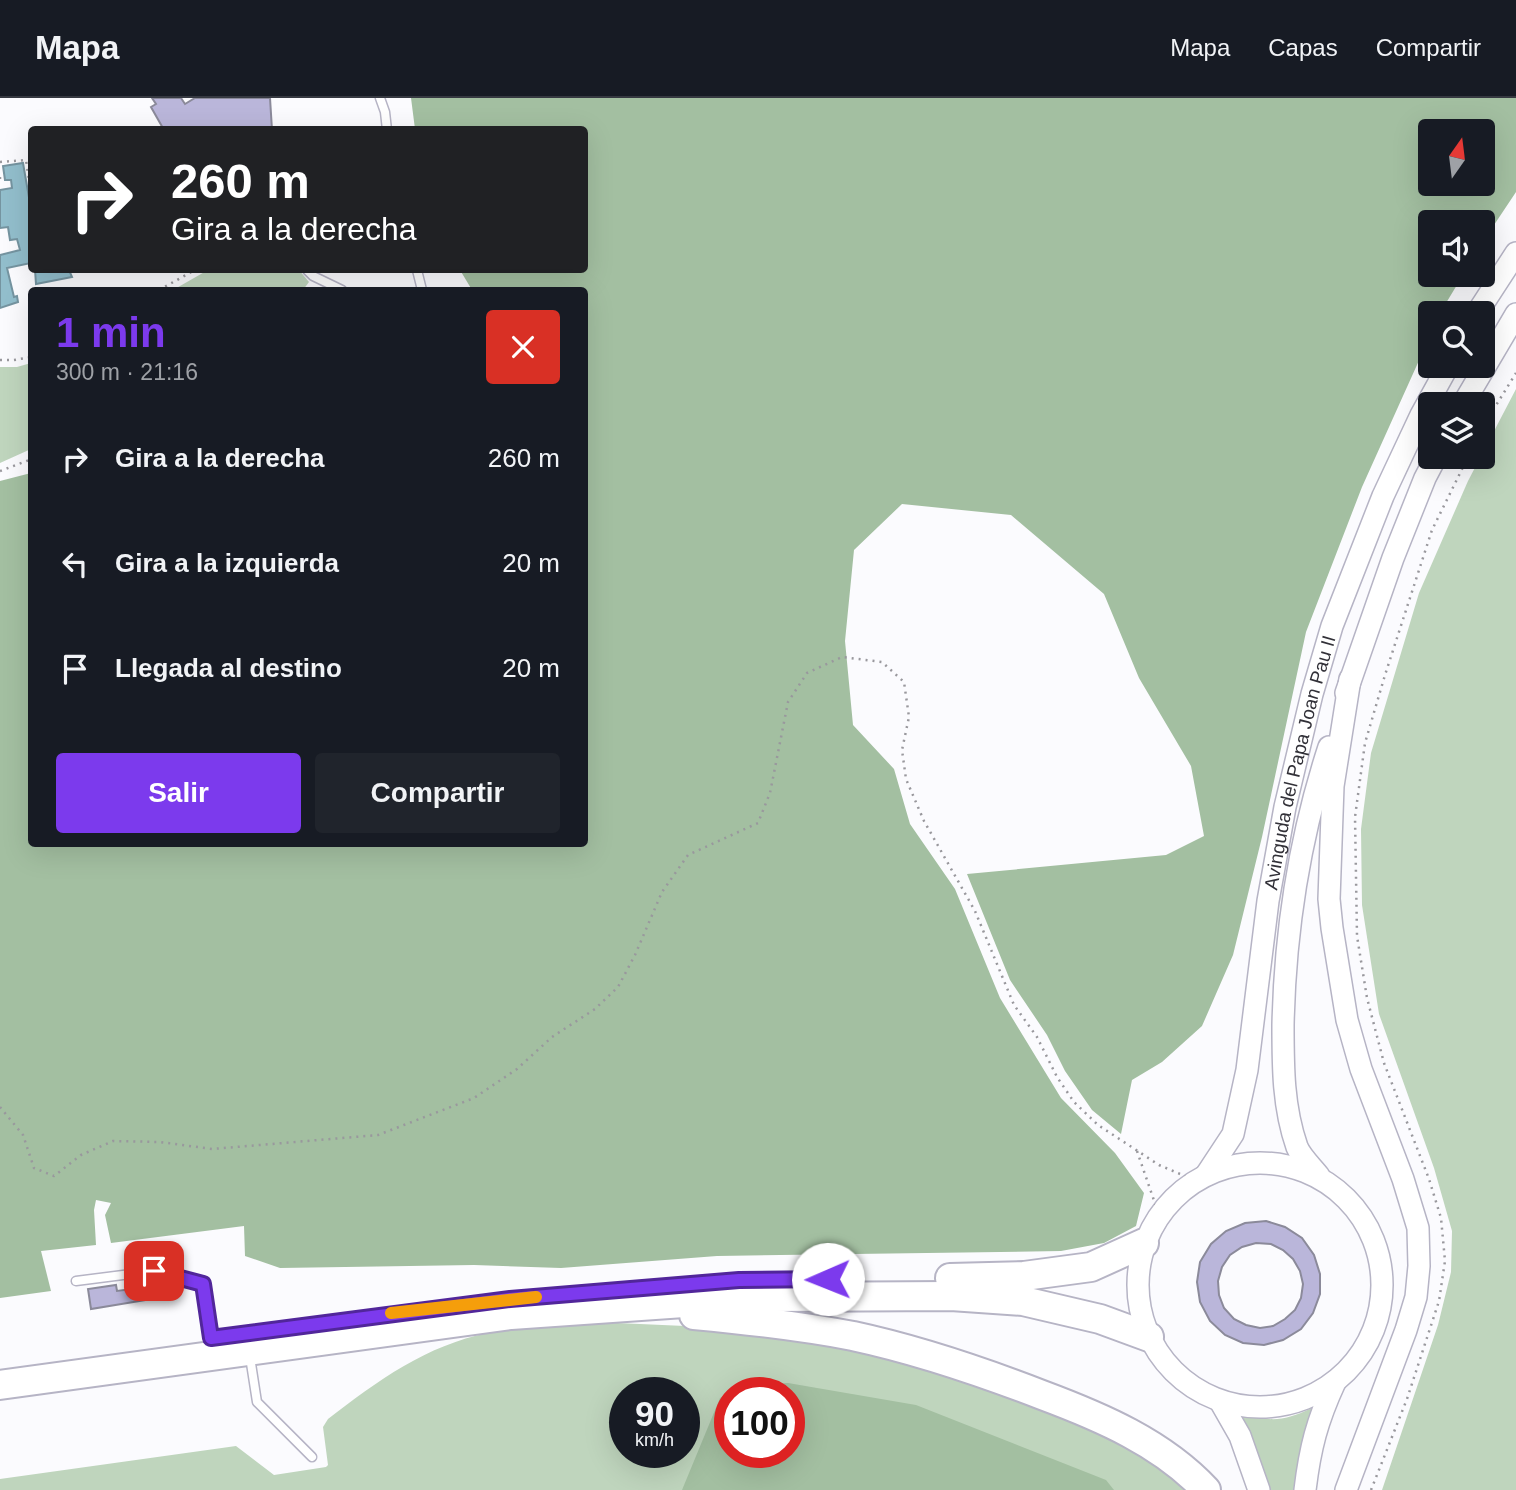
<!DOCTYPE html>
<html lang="es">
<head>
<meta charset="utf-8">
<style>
	body { margin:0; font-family:Helvetica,sans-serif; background:#20242c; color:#f1f3f6; height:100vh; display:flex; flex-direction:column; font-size:26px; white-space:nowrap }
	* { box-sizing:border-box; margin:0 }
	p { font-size:23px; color:#9ea1a6 }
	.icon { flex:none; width:38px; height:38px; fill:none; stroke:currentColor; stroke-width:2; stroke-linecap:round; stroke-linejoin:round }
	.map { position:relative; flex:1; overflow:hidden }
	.sheet { position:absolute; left:28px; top:189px; width:560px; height:560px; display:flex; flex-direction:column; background:#171b24; border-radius:7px; box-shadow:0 7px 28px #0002 }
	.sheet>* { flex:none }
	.top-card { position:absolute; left:28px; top:28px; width:560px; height:147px; border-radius:7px; box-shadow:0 7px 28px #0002; background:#202124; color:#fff; overflow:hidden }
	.needle { width:46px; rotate:14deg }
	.tools { position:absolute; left:1418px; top:21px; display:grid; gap:14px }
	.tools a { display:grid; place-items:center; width:77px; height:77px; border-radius:7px; background:#171b24; box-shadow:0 7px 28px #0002; font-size:35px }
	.speed { position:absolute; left:609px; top:1279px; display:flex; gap:14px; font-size:35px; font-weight:700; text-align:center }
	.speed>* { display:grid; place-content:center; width:91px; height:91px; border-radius:50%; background:#171b24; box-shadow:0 7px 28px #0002; line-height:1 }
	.speed small { font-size:18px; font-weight:400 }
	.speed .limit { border:10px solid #d22; background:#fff; color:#111 }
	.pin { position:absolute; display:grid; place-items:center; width:60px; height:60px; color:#fff; margin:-30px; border-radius:14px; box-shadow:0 4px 10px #0006 }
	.me { position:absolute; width:77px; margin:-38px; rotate:269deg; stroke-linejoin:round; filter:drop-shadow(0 0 5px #0008) }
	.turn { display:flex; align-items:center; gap:24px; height:147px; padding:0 28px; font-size:32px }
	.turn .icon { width:91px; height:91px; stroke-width:2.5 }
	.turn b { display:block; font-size:49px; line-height:60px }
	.round { display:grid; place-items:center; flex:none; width:74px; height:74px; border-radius:7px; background:#20242c }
	.head { display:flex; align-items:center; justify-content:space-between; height:119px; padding:0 28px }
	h1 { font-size:42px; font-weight:700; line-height:52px; color:#7c3aed }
	.cta { display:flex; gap:14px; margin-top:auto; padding:14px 28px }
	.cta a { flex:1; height:80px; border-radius:7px; background:#7c3aed; color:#fff; font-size:28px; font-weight:700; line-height:80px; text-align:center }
	.cta a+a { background:#20242c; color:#f1f3f6 }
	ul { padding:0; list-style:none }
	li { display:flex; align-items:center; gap:21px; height:105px; padding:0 28px }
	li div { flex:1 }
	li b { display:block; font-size:26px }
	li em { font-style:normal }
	header { display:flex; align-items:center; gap:42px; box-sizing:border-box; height:98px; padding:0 35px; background:#171b24; border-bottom:2px solid #363941 }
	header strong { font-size:33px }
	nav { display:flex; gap:38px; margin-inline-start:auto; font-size:24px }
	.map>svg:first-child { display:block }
	.green { fill:#bfd5bd; fill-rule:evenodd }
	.forest { fill:#a3bfa1; fill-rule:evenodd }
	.water { fill:#92becc; stroke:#7594a0; stroke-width:2 }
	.building { fill:#bab6da; stroke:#8b8a9a; stroke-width:2; fill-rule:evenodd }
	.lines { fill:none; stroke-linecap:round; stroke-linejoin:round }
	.lane-casing { stroke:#b6b4c5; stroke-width:11 }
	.secondary-casing { stroke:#b6b4c5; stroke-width:24 }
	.highway-casing { stroke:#b6b4c5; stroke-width:32 }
	.path { stroke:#99989d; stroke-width:2.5; stroke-dasharray:2 5; stroke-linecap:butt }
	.lane { stroke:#fff; stroke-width:8 }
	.secondary { stroke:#fff; stroke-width:21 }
	.highway { stroke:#fff; stroke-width:28 }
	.route-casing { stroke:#51269a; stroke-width:18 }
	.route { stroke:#7c3aed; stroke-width:12 }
	.slow { stroke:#f59e0b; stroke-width:12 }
	.labels { text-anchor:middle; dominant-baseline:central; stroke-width:5; stroke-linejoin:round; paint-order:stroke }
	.street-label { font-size:19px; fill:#323138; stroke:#fff }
</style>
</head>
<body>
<header>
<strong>Mapa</strong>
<nav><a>Mapa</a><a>Capas</a><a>Compartir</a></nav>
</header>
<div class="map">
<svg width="1516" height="1392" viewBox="0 0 1516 1392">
	<rect width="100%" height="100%" fill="#fbfbfe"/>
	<g class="green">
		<polygon points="208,172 299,172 309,184 303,192 173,192"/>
		<polygon points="31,265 31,351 0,365 0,269 17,269"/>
		<polygon points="1516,291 1516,1392 1382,1392 1438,1227 1451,1174 1452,1133 1434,1070 1379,916 1362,807 1361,731 1371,655 1419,495 1468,383"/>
		<path d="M 617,1225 L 753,1231 L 945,1270 L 1145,1354 L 1192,1392 L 0,1392 L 0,1381 L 236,1348 L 274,1377 L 326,1369 L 328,1367 L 323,1329 L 328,1321 C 377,1283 427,1247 488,1235 C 530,1226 575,1228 617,1225 ZM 625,1295 L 684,1295 L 684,1354 L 625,1354 ZM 730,1295 L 789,1295 L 789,1354 L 730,1354 Z"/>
		<path d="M 1312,1310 L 1303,1344 L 1296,1392 L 1268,1392 L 1242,1317 C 1274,1323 1282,1324 1312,1310 Z"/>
	</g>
	<g class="forest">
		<path d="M 411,0 L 1516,0 L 1516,94 L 1482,145 L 1482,124 L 1430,124 L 1430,177 L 1463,177 L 1440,215 L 1430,215 L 1430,238 L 1362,389 L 1306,534 L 1262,739 L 1233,857 L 1202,928 L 1162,964 L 1132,982 L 1121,1036 L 1092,1012 L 1065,973 L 1047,937 L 1010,882 L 967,776 L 1166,757 L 1204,738 L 1191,668 L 1139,580 L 1104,496 L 1011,417 L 902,406 L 854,452 L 845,543 L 853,627 L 894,671 L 910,726 L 955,791 L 1000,900 L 1061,1000 L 1115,1055 L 1144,1095 L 1136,1128 L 1104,1145 L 1061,1153 L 717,1158 L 561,1170 L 474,1167 L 280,1170 L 245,1158 L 244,1128 L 111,1145 L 105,1117 L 111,1105 L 96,1102 L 94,1112 L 96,1147 L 41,1153 L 51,1193 L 0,1200 L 0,383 L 31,375 L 32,746 L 584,746 L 584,192 L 472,192 L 460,172 L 584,172 L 584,32 L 415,31 ZM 1430,33 L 1482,33 L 1482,86 L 1430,86 Z"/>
		<path d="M 788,1285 L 916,1307 L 1106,1382 L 1114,1392 L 682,1392 L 720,1300 L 744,1287 ZM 730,1295 L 789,1295 L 789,1354 L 730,1354 Z"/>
	</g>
	<g class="water">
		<polygon points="23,65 31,111 31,165 7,170 14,199 17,198 18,204 0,210 0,157 20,152 17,141 10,142 8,129 0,130 0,92 12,90 11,82 5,82 3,68"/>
		<polygon points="35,172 69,172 72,179 36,186"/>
	</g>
	<g class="building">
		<polygon points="152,0 181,0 185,6 195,0 270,0 272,32 164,32 151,9 156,6"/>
		<path d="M 1266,1123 L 1285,1129 L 1302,1140 L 1314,1157 L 1320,1176 L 1320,1196 L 1313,1215 L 1301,1231 L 1283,1242 L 1264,1247 L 1243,1245 L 1225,1237 L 1210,1223 L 1200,1204 L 1197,1184 L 1200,1164 L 1211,1146 L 1226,1133 L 1245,1125 ZM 1256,1145 L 1271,1146 L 1283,1152 L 1293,1161 L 1300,1173 L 1303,1186 L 1301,1200 L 1295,1212 L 1285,1221 L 1273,1228 L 1260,1230 L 1246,1227 L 1234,1221 L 1224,1210 L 1219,1197 L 1218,1183 L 1222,1169 L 1230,1157 L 1242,1149 Z"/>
		<polygon points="116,1187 117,1193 162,1187 164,1199 91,1211 88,1191"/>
	</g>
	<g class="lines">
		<defs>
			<g id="lane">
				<polyline points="380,0 385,14 387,32"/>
				<polyline points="307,172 313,178 342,192"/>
				<polyline points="417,172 422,192"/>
				<polyline points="76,1183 154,1173 203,1187 210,1240"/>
				<polyline points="250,1259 257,1304 312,1359"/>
			</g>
			<g id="secondary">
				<polyline points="1477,215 1516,155"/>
				<polyline points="1463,306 1516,216"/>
				<polyline points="1346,595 1393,460 1425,380 1436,359"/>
				<circle cx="1260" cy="1187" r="122"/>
				<path id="s1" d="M 1206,1077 L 1233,1036 L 1247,972 L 1268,803 L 1285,709 L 1312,596 L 1332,528 L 1383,398 L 1421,317 L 1448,268"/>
				<path d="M 1319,1078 C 1312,1069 1301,1059 1297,1049 C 1283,1009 1283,969 1283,927 C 1285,833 1300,738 1329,649"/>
				<polyline points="1220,1303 1240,1338 1259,1392"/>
				<path d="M 1305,1392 C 1310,1350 1317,1323 1335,1284"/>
				<polyline points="1346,1392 1406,1232 1416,1199 1419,1168 1418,1130 1403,1081 1361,971 1347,922 1332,830 1329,801 1333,688 1350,581"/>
			</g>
			<g id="highway">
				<polyline points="950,1180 1024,1178 1091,1169 1144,1145"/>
				<path d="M 694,1217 C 747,1222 801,1228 853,1238 C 918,1252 980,1273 1042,1297 C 1101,1319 1162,1345 1206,1392"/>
				<polyline points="0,1287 511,1217 771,1199 951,1198 1023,1203 1100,1221 1149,1239"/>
			</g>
		</defs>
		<use href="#lane" class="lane-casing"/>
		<use href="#secondary" class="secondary-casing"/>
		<use href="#highway" class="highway-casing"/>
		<g class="path">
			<polyline points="0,64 26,62 29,82 32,82"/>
			<polyline points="0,79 0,81"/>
			<polyline points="159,192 195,172"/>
			<polyline points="0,262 14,262 32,259"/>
			<polyline points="1482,330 1516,275"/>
			<polyline points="0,373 32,361"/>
			<polyline points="0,1009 23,1037 34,1070 54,1078 81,1057 113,1043 160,1044 212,1051 378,1037 474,1000 517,971 552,939 595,911 618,889 635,857 662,794 688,757 758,725 770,695 788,604 807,575 842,559 882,564 904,584 909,619 902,652 906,681 924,723 975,813 1014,907 1037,939 1057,979 1074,1004 1098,1027 1159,1067 1187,1079"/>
			<polyline points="1137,1053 1159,1117"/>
			<polyline points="1371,1392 1407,1301 1439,1203 1445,1163 1441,1120 1429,1081 1384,965 1367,900 1357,838 1355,719 1365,645 1385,577 1432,432 1468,359"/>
		</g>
		<use href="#lane" class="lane"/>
		<use href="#secondary" class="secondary"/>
		<use href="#highway" class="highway"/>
	</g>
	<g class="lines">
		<defs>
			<polyline id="route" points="154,1173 203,1186 211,1240 510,1201 739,1182 828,1181"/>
		</defs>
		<use href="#route" class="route-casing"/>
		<use href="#route" class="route"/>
		<polyline class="slow" points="391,1215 536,1199"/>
	</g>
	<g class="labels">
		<g class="street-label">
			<text stroke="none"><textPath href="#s1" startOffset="427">Avinguda del Papa Joan Pau II</textPath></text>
		</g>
	</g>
</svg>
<div class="tools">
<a><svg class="needle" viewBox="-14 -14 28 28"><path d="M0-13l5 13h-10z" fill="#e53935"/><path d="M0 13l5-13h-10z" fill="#9ea1a6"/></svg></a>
<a><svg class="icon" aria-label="sound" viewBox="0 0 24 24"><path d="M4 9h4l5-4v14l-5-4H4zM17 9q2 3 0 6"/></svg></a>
<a><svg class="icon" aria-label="search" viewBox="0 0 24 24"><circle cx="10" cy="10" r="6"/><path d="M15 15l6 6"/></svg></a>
<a><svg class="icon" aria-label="layers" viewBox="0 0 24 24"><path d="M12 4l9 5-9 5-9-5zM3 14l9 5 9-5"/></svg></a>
</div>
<div class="speed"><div>90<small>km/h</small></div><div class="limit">100</div></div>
<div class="pin" style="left:154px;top:1173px;background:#d93025"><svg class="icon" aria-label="arrive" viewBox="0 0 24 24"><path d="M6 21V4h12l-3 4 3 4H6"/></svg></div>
<svg class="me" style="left:828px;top:1181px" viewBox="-20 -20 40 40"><circle r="19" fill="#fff"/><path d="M0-13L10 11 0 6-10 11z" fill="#7c3aed"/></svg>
<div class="top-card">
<div class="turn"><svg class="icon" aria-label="right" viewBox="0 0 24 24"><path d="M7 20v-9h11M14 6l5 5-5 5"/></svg><div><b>260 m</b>Gira a la derecha</div></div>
</div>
<section class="sheet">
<div class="head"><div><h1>1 min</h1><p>300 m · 21:16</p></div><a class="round" style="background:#d93025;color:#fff"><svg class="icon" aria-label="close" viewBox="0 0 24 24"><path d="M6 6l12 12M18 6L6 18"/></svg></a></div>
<ul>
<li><svg class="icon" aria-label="right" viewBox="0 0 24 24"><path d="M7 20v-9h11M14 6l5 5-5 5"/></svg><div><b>Gira a la derecha</b></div><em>260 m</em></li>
<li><svg class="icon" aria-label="left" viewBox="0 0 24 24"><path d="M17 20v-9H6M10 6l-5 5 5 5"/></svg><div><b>Gira a la izquierda</b></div><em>20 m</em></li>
<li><svg class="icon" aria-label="arrive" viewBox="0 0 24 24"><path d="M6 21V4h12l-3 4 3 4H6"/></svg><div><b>Llegada al destino</b></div><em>20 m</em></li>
</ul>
<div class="cta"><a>Salir</a><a>Compartir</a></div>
</section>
</div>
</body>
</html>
